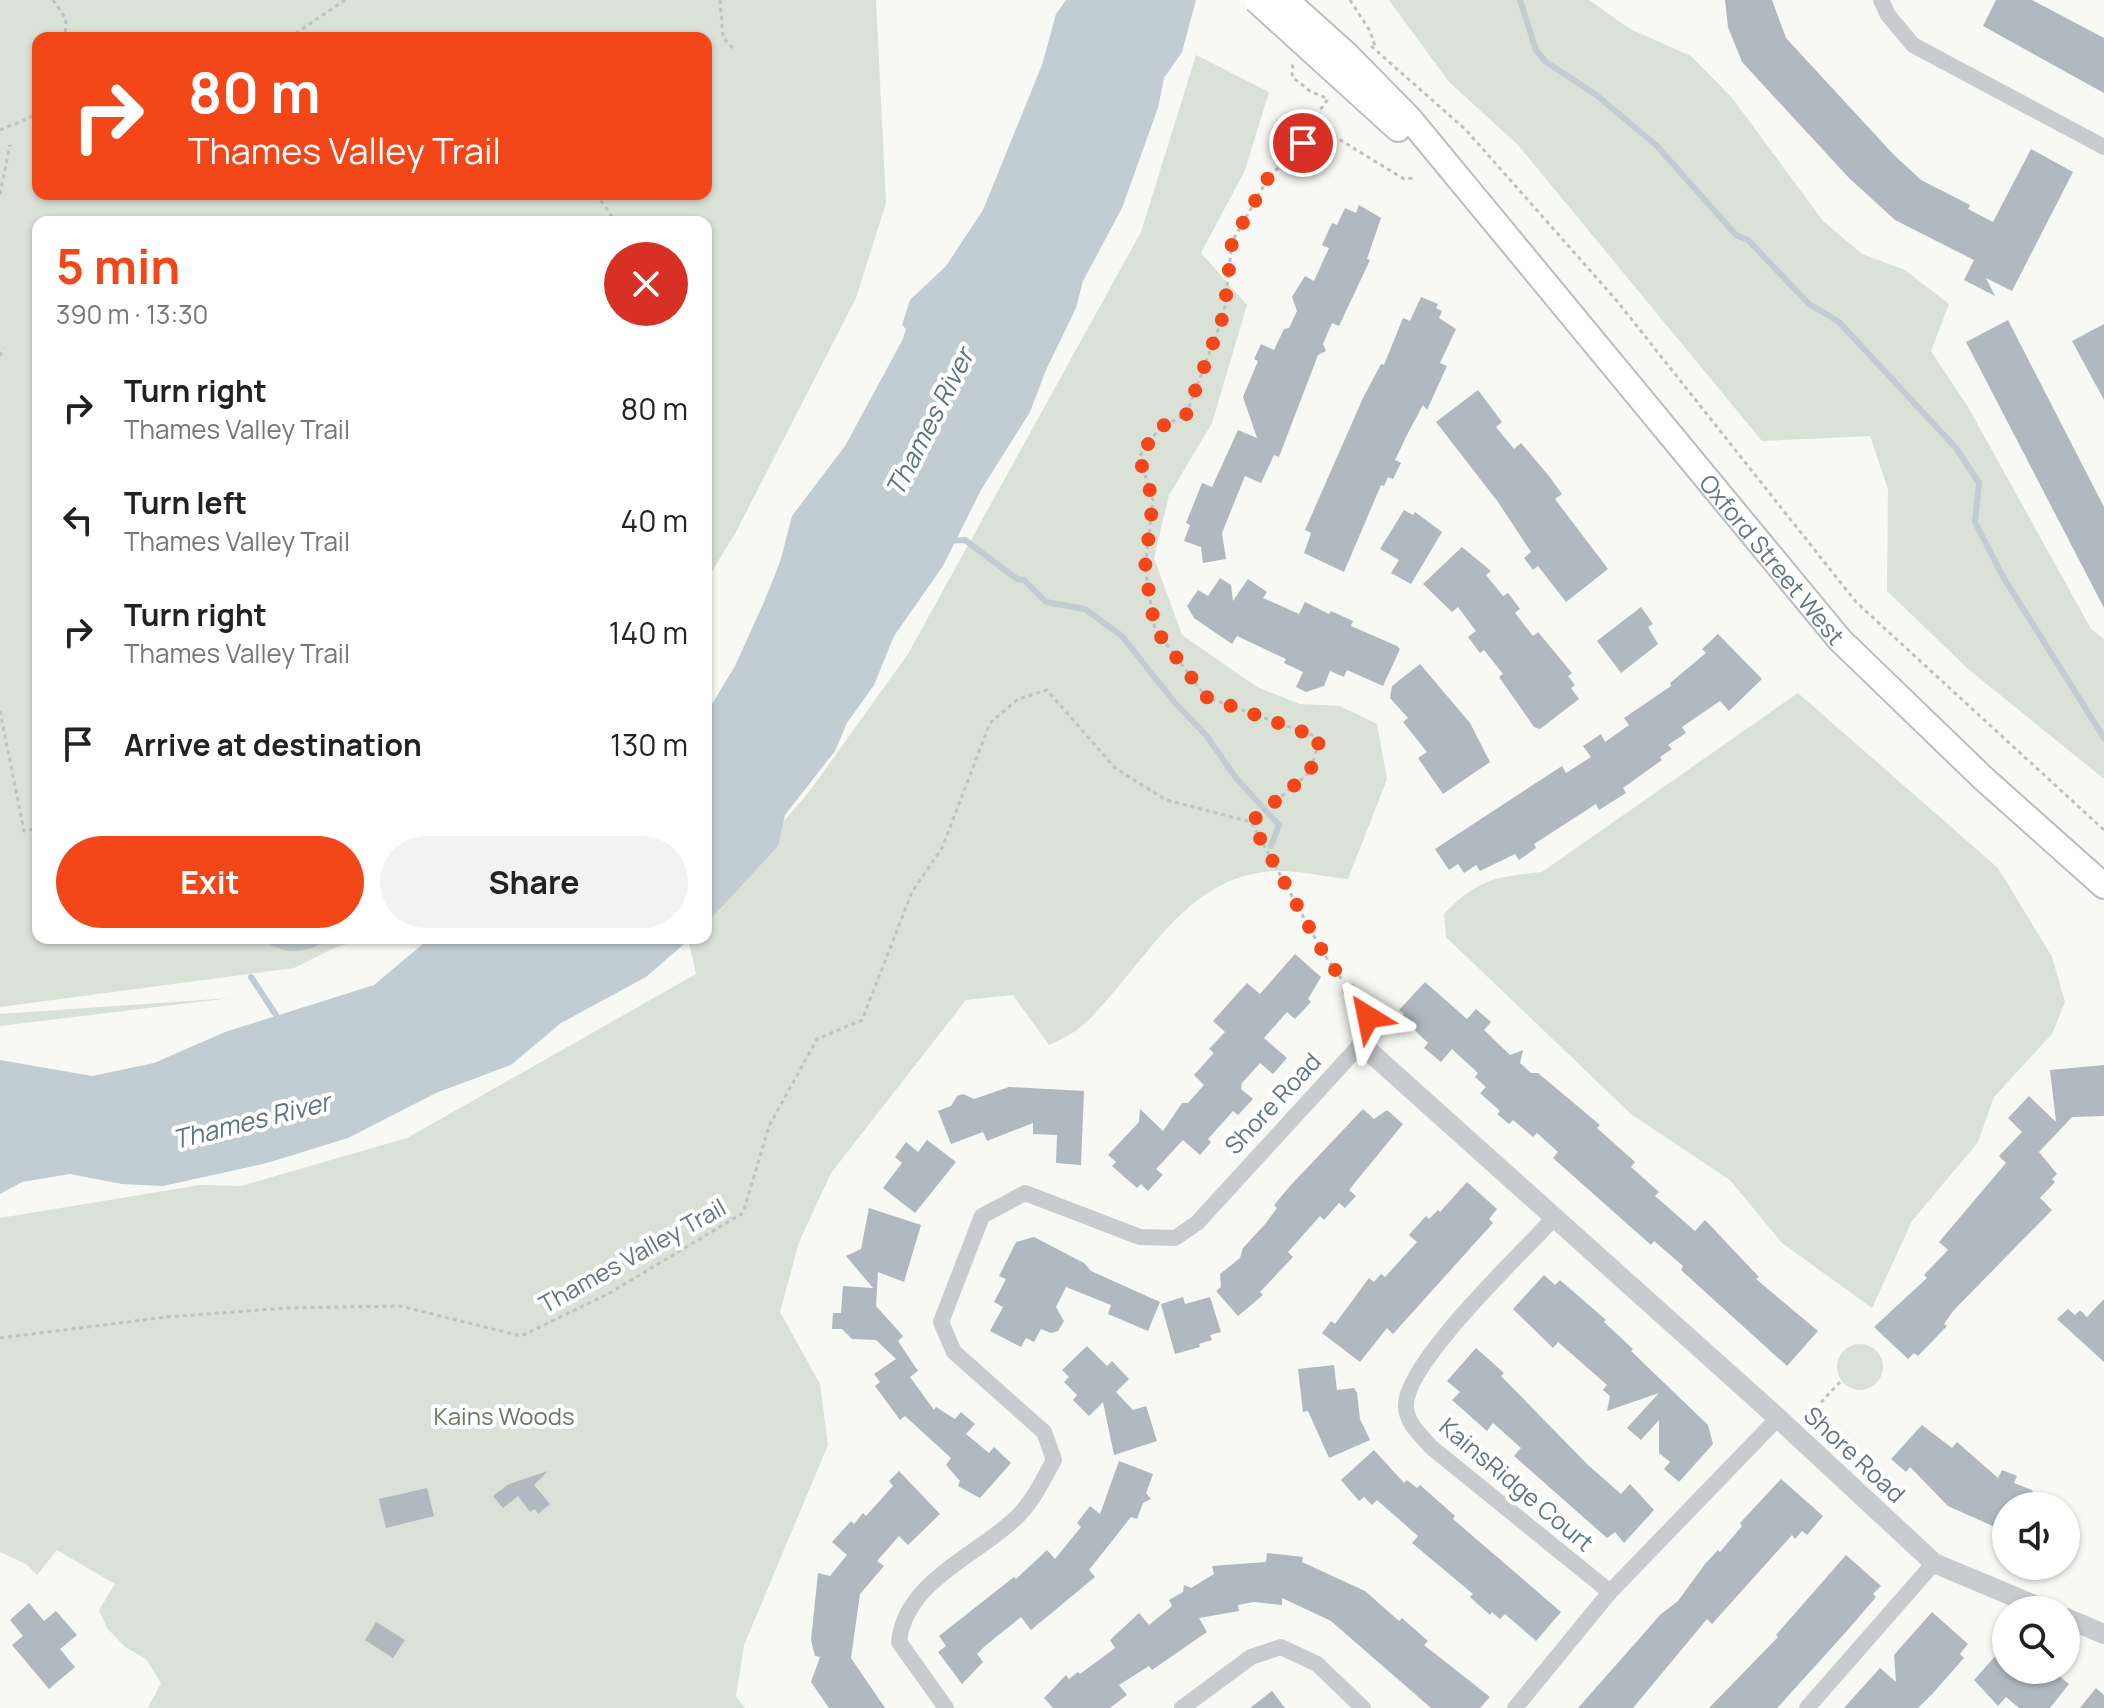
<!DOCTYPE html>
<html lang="en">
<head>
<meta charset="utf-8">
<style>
	body { margin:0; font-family:Manrope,sans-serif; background:#f2f2f2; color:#222; height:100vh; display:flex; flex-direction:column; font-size:30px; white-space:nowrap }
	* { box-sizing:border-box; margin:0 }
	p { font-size:26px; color:#767676 }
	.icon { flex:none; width:44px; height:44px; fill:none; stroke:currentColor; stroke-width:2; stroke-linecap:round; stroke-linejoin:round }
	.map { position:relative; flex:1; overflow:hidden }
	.sheet { position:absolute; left:32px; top:216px; width:680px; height:728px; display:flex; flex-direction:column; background:#fff; border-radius:16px; box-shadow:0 2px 6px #0004 }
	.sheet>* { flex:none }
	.top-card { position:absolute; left:32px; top:32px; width:680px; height:168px; border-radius:16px; box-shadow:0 2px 6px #0004; background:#f3471a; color:#fff; overflow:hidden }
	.tools { position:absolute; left:1992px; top:1492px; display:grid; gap:16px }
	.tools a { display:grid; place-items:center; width:88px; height:88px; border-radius:50%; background:#fff; box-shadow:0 2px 6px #0004; font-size:40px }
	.pin { position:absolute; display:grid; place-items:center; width:68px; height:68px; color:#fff; margin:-34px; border:4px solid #fff; border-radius:50%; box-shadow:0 2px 8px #0007 }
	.me { position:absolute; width:88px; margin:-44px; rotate:325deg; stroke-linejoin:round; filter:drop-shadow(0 0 6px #0008) }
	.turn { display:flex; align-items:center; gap:28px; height:168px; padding:0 24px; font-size:36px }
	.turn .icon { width:104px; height:104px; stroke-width:2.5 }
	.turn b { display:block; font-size:56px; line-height:68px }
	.round { display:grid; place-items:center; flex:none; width:84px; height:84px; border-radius:42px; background:#f2f2f2 }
	.head { display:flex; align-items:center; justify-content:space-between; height:136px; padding:0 24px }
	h1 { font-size:48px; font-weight:700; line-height:60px; color:#f3471a }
	.button { display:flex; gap:16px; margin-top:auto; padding:16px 24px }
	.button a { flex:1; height:92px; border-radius:48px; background:#f3471a; color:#fff; font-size:32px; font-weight:700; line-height:92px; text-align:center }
	.button a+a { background:#f2f2f2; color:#222 }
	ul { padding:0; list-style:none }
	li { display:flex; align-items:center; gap:24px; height:112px; padding:0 24px }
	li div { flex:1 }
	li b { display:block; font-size:30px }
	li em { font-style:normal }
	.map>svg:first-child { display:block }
	.green { fill:#dae1d6; fill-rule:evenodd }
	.water { fill:#c1cdd2 }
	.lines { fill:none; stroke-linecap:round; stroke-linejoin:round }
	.stream { stroke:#c1cdd2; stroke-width:6 }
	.building { fill:#b0b9bf }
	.secondary-casing { stroke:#b7bec2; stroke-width:28 }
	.path { stroke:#bfc2c4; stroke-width:3; stroke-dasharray:4 4; stroke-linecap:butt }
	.minor { stroke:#c8cccf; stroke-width:16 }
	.tertiary { stroke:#c8cccf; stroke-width:20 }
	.secondary { stroke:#fff; stroke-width:24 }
	.secondary-bridge-casing { stroke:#b7bec2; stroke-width:28; stroke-linecap:butt }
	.secondary-bridge { stroke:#fff; stroke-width:24 }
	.route { stroke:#f3471a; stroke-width:14; stroke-dasharray:0 25.2 }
	.labels { text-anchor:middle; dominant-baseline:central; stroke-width:8; stroke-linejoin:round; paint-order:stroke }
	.street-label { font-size:24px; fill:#607583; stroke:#fff }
	.park-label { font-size:24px; fill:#667a60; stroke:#fff }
	.water-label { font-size:26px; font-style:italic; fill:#5b757e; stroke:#fff }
</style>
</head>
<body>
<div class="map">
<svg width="2104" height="1708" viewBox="0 0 2104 1708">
	<rect width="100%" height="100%" fill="#f8f8f5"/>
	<g class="green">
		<path d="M 0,0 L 876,0 L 886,203 L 856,298 L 736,532 L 706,581 L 706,222 L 38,222 L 38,938 L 366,938 L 334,948 L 294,968 L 0,1007 ZM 38,38 L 706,38 L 706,194 L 38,194 Z"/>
		<polygon points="1389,0 1589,0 1630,29 1691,56 1733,99 1823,221 1862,254 1905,270 1949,304 1931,351 1968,407 2091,629 2104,639 2104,779 1967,668 1887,591 1888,489 1870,436 1762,441 1518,145 1449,82"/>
		<path d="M 1196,55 L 1269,92 L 1245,170 L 1201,253 L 1247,305 L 1212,423 L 1169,495 L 1154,558 L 1182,635 L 1257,687 L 1300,704 L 1340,706 L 1377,724 L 1387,779 L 1348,879 C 1325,877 1299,870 1275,871 C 1200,874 1161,936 1118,987 C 1092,1016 1086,1029 1049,1045 L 1013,995 L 966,1000 L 831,1173 L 799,1242 L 780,1312 L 820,1384 L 828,1445 L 744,1645 L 736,1696 L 745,1708 L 148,1708 L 161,1683 L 146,1659 L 125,1647 L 107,1628 L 99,1610 L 115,1584 L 57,1550 L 37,1575 L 26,1564 L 0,1552 L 0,1218 L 200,1185 L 241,1186 L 407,1138 L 696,974 L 688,938 L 706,938 L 706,911 L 809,792 L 908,654 L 1141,232 Z"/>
		<path d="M 1798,693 L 1998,868 L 2052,957 L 2065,1002 L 2052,1034 L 1994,1097 L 1978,1142 L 1912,1221 L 1872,1308 L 1782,1243 L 1730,1180 L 1632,1115 L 1446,937 L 1444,914 C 1478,879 1494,877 1542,872 Z"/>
		<polygon points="231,998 0,1026 0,1014"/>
		<circle cx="1860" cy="1367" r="23"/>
	</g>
	<g class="water">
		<polygon points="1066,0 1196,0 1182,52 1164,78 1158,108 1122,208 1083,281 1076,308 1046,370 1030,412 981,490 943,566 894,636 874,685 847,723 835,751 785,815 778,846 706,924 706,714 735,666 764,602 780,562 792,516 845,446 903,339 906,329 902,325 910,300 946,266 983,210 1042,65 1056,14"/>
		<path d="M 262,938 L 330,938 C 309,954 281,957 262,938 Z"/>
		<polygon points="430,938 691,938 646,977 561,1023 511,1065 436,1093 348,1138 267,1163 163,1186 122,1184 70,1174 22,1182 0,1194 0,1060 92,1076 154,1063 225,1032 374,985"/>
	</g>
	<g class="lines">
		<g class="stream">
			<polyline points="1520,0 1536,50 1546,62 1595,94 1657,146 1736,235 1748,240 1809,304 1839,322 1956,448 1979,483 1975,522 2002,575 2104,738"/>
			<polyline points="947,541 965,540 1017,579 1024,580 1046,602 1085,609 1122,636 1175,703 1206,735 1236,778 1279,825 1271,846"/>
			<polyline points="251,977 276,1015"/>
		</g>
	</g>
	<g class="building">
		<polygon points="1725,0 1772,0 1786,38 1893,154 1921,180 1970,205 1968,209 1993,222 2031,149 2073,172 2012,291 1986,278 1995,296 1964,280 1974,260 1895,220 1849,178 1742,62 1728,27"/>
		<polygon points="1996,0 2032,0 2104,38 2104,93 1983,26"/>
		<polygon points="1359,205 1381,218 1367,259 1370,260 1339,326 1332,323 1323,344 1326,351 1318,355 1279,457 1274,455 1261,483 1245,476 1222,533 1226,559 1203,563 1201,547 1184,541 1190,525 1186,523 1202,483 1212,487 1238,430 1257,438 1243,397 1258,361 1254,359 1261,344 1274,350 1284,329 1289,328 1297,311 1292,297 1305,276 1314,281 1329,248 1322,245 1332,223 1337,225 1345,208 1356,213"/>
		<polygon points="1421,297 1438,304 1436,308 1442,311 1439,318 1456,329 1440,363 1447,366 1427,410 1423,405 1408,433 1395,460 1401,463 1393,479 1388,477 1384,486 1381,485 1344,572 1304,553 1311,533 1305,530 1363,398 1381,364 1384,365 1403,318 1410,321"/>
		<polygon points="2008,320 2104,507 2104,608 1966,342"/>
		<polygon points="2104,324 2104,400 2072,341"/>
		<polygon points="1478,390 1502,422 1496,427 1514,449 1521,443 1549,476 1562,494 1555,499 1608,569 1566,602 1538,566 1533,570 1524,558 1531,552 1498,502 1436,422"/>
		<polygon points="1404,510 1413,515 1415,512 1442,532 1411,584 1391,573 1399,560 1380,549"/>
		<polygon points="1462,547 1491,571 1486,575 1503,596 1508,593 1520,609 1515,613 1533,636 1538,632 1572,673 1568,676 1575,685 1571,688 1579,699 1540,729 1534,727 1499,677 1503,674 1484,650 1480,653 1468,637 1476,631 1458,607 1452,612 1423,584"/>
		<polygon points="1220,578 1231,585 1233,601 1248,579 1267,592 1263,598 1299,614 1305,602 1329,614 1331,611 1353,621 1351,626 1397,646 1400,649 1383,686 1347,670 1344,677 1330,671 1324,686 1306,692 1296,687 1303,672 1284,663 1286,659 1237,636 1232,644 1194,618 1187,606 1198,590 1208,596"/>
		<polygon points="1641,607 1653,624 1648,627 1658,644 1621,673 1597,641"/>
		<polygon points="1718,634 1762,679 1729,711 1720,701 1682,727 1686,733 1668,745 1672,749 1660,757 1662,760 1623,788 1626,793 1599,810 1596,804 1534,844 1536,848 1519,860 1515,854 1480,871 1476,865 1464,873 1458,864 1449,870 1435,849 1562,766 1566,773 1591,757 1583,746 1601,734 1605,742 1629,725 1624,718 1671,686 1670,683 1706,653 1702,649"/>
		<polygon points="1420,664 1470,723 1490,762 1443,794 1418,758 1427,752 1403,722 1408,718 1390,698 1392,686"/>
		<polygon points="1295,954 1321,977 1308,999 1311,1002 1295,1019 1287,1012 1264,1038 1287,1058 1273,1074 1260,1063 1242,1083 1241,1089 1253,1099 1238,1115 1233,1111 1208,1139 1211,1142 1200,1155 1183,1140 1156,1169 1163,1175 1159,1179 1148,1191 1141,1184 1137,1188 1112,1166 1116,1162 1108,1155 1139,1122 1140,1109 1163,1131 1182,1103 1188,1103 1204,1085 1194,1075 1214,1053 1209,1049 1225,1032 1213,1021 1247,983 1260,994"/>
		<polygon points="1425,982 1467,1019 1476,1009 1491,1022 1484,1030 1510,1055 1523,1050 1520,1063 1531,1073 1538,1073 1600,1125 1597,1128 1635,1162 1631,1167 1659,1192 1655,1196 1695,1231 1705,1220 1759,1277 1756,1279 1818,1331 1787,1366 1681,1270 1683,1266 1654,1241 1651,1245 1553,1158 1558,1152 1537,1133 1533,1137 1513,1120 1509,1124 1497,1114 1500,1111 1480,1093 1486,1087 1475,1077 1478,1073 1452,1049 1441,1062 1424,1048 1428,1043 1401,1017 1404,1014 1399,1010"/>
		<polygon points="2104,1065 2104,1116 2072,1117 2039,1152 2057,1174 2052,1179 2055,1182 2040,1198 2052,1210 1953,1311 1944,1324 1947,1326 1918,1356 1914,1353 1908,1359 1874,1327 1927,1278 1924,1275 1948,1250 1939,1242 2006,1163 1999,1156 2022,1132 2008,1118 2029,1096 2056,1122 2050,1070"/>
		<polygon points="1009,1087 1084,1091 1081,1165 1056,1163 1057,1135 1033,1134 1033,1123 987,1141 983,1132 951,1144 938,1111 951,1106 957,1096 963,1094 974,1099"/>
		<polygon points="1363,1109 1374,1119 1387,1110 1403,1124 1349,1190 1356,1196 1345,1208 1339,1203 1324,1220 1320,1216 1288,1252 1293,1257 1260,1292 1263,1295 1238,1316 1216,1291 1221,1287 1220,1274 1240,1258 1243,1248 1266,1223 1277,1208 1274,1205 1290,1186"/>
		<polygon points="927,1140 956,1162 915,1213 883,1188 902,1163 895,1157 906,1142 918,1152"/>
		<polygon points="1467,1182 1497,1209 1489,1219 1493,1223 1393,1334 1387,1328 1360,1362 1322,1333 1331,1321 1335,1324 1369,1278 1374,1282 1381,1274 1385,1277 1417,1242 1409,1235 1426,1216 1429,1219 1438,1210 1440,1212"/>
		<polygon points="869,1208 921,1225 904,1282 878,1272 876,1306 903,1336 898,1341 918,1371 910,1377 934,1410 936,1407 955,1419 961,1412 975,1424 966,1434 989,1453 994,1447 1011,1463 980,1498 958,1486 960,1481 946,1465 951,1458 905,1416 900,1420 875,1386 880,1382 874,1374 896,1359 876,1340 852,1339 842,1329 832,1329 833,1313 841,1313 843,1286 873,1288 846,1256 861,1249"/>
		<polygon points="1034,1237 1084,1263 1091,1271 1160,1302 1148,1331 1108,1314 1111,1305 1066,1287 1056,1307 1064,1321 1058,1331 1051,1333 1041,1329 1034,1342 1026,1338 1021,1347 990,1331 1003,1307 994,1302 1006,1279 999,1276 1016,1242"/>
		<polygon points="1544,1275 1555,1285 1560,1280 1606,1320 1604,1322 1633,1349 1631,1351 1708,1425 1713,1444 1679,1482 1664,1469 1670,1462 1659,1453 1659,1420 1641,1440 1627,1428 1659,1393 1607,1411 1610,1396 1603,1390 1607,1385 1558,1342 1553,1348 1513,1309"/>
		<polygon points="1183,1297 1185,1304 1210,1297 1221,1332 1210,1335 1212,1340 1199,1344 1200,1347 1175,1354 1161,1304"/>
		<polygon points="2104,1299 2104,1362 2057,1319 2068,1309 2075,1315 2080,1310 2087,1317"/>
		<polygon points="1087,1346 1107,1366 1112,1361 1129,1379 1116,1392 1133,1410 1146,1406 1157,1441 1114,1455 1103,1402 1089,1416 1073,1400 1077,1395 1064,1382 1069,1377 1062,1370"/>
		<polygon points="1476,1348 1504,1373 1501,1376 1588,1465 1621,1494 1630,1484 1654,1510 1624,1543 1615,1532 1607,1538 1514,1456 1521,1448 1493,1423 1487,1431 1452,1400 1460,1392 1447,1381"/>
		<polygon points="1334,1365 1337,1390 1354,1388 1357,1393 1360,1419 1370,1440 1329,1458 1308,1411 1303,1412 1298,1369"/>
		<polygon points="1922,1425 1952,1448 1957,1442 1998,1478 2002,1470 2017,1476 2014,1483 2032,1490 2039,1506 2006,1506 2006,1532 1948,1506 1910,1467 1906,1472 1891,1459"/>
		<polygon points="1374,1450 1404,1483 1407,1480 1417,1488 1420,1485 1455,1516 1453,1519 1561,1612 1536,1641 1505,1614 1500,1619 1492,1612 1490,1615 1470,1597 1473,1594 1412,1543 1418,1536 1377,1500 1372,1505 1364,1497 1359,1501 1341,1480"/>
		<polygon points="1119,1461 1153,1474 1146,1493 1151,1499 1143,1503 1137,1519 1131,1517 1089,1570 1095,1577 1031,1630 1021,1617 985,1646 977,1654 983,1662 962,1684 938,1652 946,1646 939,1636 1014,1577 1016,1579 1047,1550 1055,1559 1081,1527 1077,1523 1090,1506 1100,1514"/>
		<polygon points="548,1471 534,1485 550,1504 538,1514 535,1509 530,1512 518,1496 503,1508 493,1496 509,1484"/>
		<polygon points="899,1471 940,1514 908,1545 899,1536 877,1561 884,1566 860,1594 851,1658 885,1708 829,1708 811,1682 820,1657 815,1656 811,1640 818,1573 830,1576 847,1555 832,1542 851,1521 854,1524 863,1513 866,1516 893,1486 889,1481"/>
		<polygon points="1781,1479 1823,1516 1807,1535 1802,1531 1795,1539 1792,1535 1712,1624 1707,1619 1633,1708 1578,1708 1661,1614 1678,1601 1705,1564 1718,1550 1720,1552 1742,1526 1740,1523"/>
		<polygon points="427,1488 434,1516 386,1528 379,1499"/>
		<polygon points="1267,1553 1303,1557 1302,1562 1365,1591 1399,1621 1402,1618 1428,1641 1424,1645 1490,1697 1480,1708 1431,1708 1331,1621 1282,1598 1282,1605 1254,1602 1238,1605 1239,1611 1199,1618 1207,1632 1152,1670 1149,1666 1119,1685 1127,1695 1110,1708 1053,1708 1044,1698 1066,1675 1069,1679 1078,1672 1080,1674 1115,1648 1110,1640 1139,1613 1149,1625 1172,1606 1169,1600 1183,1592 1184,1585 1191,1588 1214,1574 1212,1566 1266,1562"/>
		<polygon points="1846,1555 1881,1586 1873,1594 1876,1597 1846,1632 1777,1708 1709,1708 1778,1637 1776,1635"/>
		<polygon points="29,1603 44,1621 56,1611 77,1635 60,1649 75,1667 49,1689 12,1645 23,1636 10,1620"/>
		<polygon points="1932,1612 1968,1644 1960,1654 1964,1658 1933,1693 1918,1708 1844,1708 1880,1668 1896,1682 1894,1655"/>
		<polygon points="376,1622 405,1640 393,1658 365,1640"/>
		<polygon points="2006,1644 2006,1670 2052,1670 2069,1684 2050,1708 2019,1708 2006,1697 1998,1706 1974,1680"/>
		<polygon points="2096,1688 2104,1695 2104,1708 2080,1708"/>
		<polygon points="1272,1691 1285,1708 1250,1708"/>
	</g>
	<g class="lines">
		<defs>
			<g id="secondary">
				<path id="s1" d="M 1347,55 L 1409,118 L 1840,640 L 1984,779 L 2104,886"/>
				<polyline points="1332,69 1398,129"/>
			</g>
		</defs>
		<use href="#secondary" class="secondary-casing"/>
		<g class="path">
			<polyline points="53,0 66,19 65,38"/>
			<polyline points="720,0 723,38 735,50"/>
			<polyline points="1350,0 1370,31 1376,49"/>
			<polyline points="289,38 345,0"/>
			<polyline points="1371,46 1466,130 1617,301 1856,602 2104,830"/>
			<polyline points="1319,127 1404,179 1414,178"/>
			<polyline points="0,130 36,115 38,108"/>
			<polyline points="0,194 10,145"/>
			<polyline points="596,194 616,222"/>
			<polyline points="0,356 3,348"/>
			<polyline points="0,711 24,831 38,828"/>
			<polyline points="1251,822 1310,772 1320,738 1206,697 1155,629 1145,568 1153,500 1139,457 1160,427 1186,415 1224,314 1232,242 1268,178 1319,127 1318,113 1328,99 1310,91 1292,77 1293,61"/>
			<polyline points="0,1338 167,1317 286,1308 400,1306 521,1336 608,1294 743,1213 769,1126 817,1039 862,1020 912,892 942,848 990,723 1018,699 1047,690 1115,768 1166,800 1251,822 1324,954 1368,1017"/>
			<polyline points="1810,1414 1840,1382"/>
		</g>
		<g class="minor">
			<polyline points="1881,0 1888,15 1913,45 2104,147"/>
			<path d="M 1553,1219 C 1522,1253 1404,1364 1406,1406 C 1406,1423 1421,1435 1431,1447 L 1610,1592"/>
			<path d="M 946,1708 L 899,1642 C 905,1581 977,1556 1017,1517 C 1034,1500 1043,1480 1054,1460 L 1044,1432 L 954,1352 L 941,1322 L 982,1216 L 1025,1193 L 1140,1237 L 1175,1238 L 1197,1223 L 1361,1044"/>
			<polyline points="1182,1708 1251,1657 1281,1647 1317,1664 1363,1708"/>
			<polyline points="1515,1708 1610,1592 1778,1418"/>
			<polyline points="1807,1708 1934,1563"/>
		</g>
		<g class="tertiary">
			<polyline points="1361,1044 1778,1418 1934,1563 2046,1610"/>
			<polyline points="2066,1618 2104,1634"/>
		</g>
		<use href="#secondary" class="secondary"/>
		<defs>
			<g id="secondary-bridge">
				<polyline points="1256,0 1332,69"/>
				<polyline points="1286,0 1347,55"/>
			</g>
		</defs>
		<use href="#secondary-bridge" class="secondary-bridge-casing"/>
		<use href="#secondary-bridge" class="secondary-bridge"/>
	</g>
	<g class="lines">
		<polyline class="route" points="1303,143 1268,178 1232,242 1224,314 1186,415 1160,427 1139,457 1153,500 1145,568 1155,629 1206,697 1320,738 1310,772 1251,822 1324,954 1368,1017"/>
	</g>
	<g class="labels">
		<g class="street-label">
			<text stroke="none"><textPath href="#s1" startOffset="660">Oxford Street West</textPath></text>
			<text transform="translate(1272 1103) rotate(-47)">Shore Road</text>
			<text transform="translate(632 1255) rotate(-29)">Thames Valley Trail</text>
			<text transform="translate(1855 1454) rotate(43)">Shore Road</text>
			<text transform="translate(1517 1484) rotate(40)">KainsRidge Court</text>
		</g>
		<g class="park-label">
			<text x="504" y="1415">Kains Woods</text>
		</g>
		<g class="water-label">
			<text transform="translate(929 422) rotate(-63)">Thames River</text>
			<text transform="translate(251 1120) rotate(-14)">Thames River</text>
		</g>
	</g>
</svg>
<div class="tools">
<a><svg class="icon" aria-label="sound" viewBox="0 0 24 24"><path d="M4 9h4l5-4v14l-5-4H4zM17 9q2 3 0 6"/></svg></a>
<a><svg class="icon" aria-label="search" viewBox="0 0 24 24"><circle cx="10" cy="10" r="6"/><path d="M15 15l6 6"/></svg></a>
</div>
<div class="pin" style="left:1303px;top:143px;background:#d93025"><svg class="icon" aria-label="arrive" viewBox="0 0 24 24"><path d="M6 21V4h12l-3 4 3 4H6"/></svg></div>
<svg class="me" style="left:1368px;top:1017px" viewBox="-20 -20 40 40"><path d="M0-17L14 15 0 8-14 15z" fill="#f3471a" stroke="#fff" stroke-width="4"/></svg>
<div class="top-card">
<div class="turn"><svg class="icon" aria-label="right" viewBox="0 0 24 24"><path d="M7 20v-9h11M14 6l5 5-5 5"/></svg><div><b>80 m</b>Thames Valley Trail</div></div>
</div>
<section class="sheet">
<div class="head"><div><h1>5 min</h1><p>390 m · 13:30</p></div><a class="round" style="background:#d93025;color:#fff"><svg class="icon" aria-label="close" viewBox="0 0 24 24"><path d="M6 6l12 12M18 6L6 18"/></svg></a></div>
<ul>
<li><svg class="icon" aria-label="right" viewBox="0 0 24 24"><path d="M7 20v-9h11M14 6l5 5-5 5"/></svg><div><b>Turn right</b><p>Thames Valley Trail</p></div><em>80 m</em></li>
<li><svg class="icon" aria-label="left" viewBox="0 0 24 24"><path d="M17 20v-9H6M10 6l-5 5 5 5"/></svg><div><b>Turn left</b><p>Thames Valley Trail</p></div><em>40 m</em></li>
<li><svg class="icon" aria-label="right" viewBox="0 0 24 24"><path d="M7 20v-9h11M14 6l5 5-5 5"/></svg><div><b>Turn right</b><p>Thames Valley Trail</p></div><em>140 m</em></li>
<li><svg class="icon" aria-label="arrive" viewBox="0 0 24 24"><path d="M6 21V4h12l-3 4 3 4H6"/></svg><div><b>Arrive at destination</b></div><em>130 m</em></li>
</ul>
<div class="button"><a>Exit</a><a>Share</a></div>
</section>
</div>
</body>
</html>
